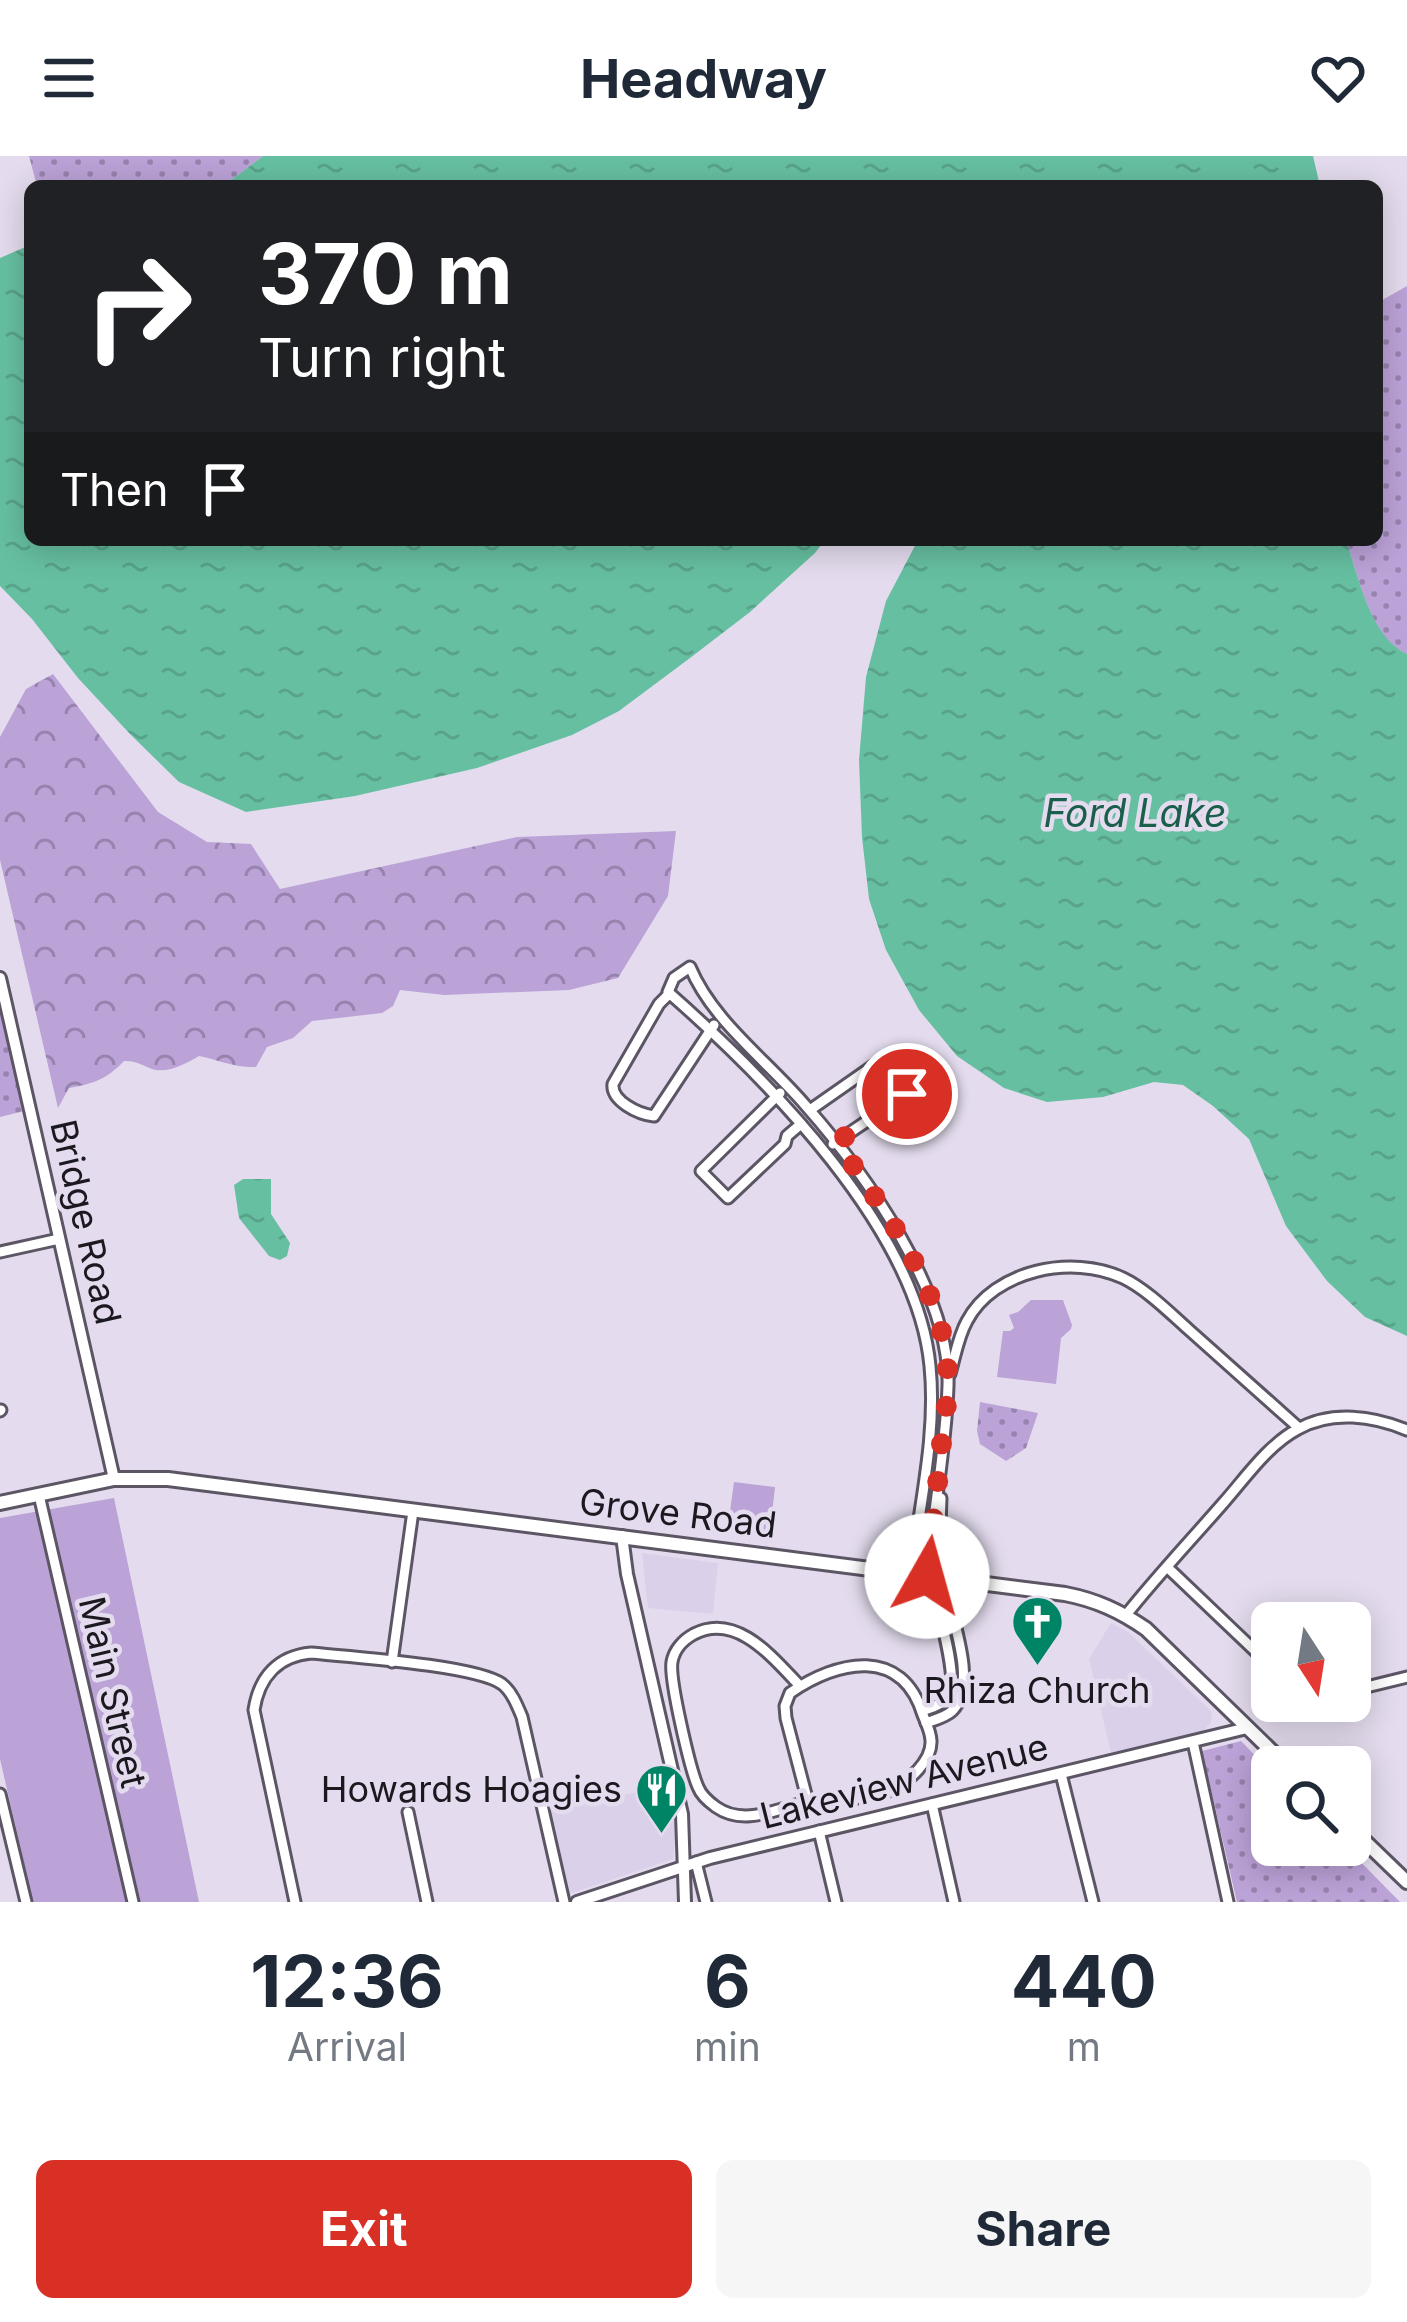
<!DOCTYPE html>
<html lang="en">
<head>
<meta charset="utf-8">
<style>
	body { margin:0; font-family:Inter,sans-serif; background:#f6f6f7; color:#1f2937; height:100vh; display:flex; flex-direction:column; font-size:45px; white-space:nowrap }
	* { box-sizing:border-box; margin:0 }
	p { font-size:39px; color:#747a83 }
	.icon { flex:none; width:66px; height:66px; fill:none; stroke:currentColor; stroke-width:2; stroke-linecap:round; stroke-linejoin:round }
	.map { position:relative; height:1746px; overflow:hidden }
	.panel { display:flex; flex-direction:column; background:#fff; flex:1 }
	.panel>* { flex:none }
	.guide { position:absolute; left:24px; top:24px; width:1359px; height:366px; border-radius:18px; box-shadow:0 6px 30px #0003; background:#202124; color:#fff; overflow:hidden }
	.needle { width:78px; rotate:168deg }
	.buttons { position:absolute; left:1251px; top:1446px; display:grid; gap:24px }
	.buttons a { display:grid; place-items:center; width:120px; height:120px; border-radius:18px; background:#fff; box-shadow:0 6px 30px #0003; font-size:60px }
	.pin { position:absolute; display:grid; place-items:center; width:102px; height:102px; color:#fff; margin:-51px; border:6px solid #fff; border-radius:50%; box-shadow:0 3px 12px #0007 }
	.me { position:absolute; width:132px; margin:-66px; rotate:7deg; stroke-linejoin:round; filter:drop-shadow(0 0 9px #0008) }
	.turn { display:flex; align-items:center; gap:42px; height:252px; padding:0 36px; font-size:54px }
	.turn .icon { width:156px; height:156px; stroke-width:2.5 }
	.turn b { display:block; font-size:84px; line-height:102px }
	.then { display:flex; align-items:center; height:114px; padding:0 36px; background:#0003; gap:24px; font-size:45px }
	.eta { display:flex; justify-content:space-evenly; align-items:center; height:204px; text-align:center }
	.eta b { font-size:72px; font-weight:700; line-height:84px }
	.cta { display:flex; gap:24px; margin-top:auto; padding:24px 36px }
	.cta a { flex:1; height:138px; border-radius:18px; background:#d93025; color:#fff; font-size:48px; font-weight:700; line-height:138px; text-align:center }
	.cta a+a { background:#f6f6f7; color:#1f2937 }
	header { display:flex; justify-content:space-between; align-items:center; height:156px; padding:0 36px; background:#fff; font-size:54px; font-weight:700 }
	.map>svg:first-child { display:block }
	.built { fill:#dbd0e9 }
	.grass { fill:#bba2d7 }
	.forest { fill:url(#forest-crowns) }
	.park { fill:url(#park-dots) }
	.water { fill:url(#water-ripples) }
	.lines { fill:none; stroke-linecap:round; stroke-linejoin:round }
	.minor-casing { stroke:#5c5564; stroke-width:15 }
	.tertiary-casing { stroke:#5c5564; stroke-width:16 }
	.secondary-casing { stroke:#5c5564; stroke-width:18 }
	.minor { stroke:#fff; stroke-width:9 }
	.tertiary { stroke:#fff; stroke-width:10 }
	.secondary { stroke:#fff; stroke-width:12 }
	.route { stroke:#d93025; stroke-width:21; stroke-dasharray:0 37.8 }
	.labels { text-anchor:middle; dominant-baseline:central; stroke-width:9; stroke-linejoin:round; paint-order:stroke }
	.street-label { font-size:36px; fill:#1b181f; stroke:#e4dcee }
	.poi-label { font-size:36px; fill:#1b181f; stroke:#e4dcee }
	.water-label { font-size:39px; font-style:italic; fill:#1a5f4b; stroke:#e4dcee }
</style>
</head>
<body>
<header><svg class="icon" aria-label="menu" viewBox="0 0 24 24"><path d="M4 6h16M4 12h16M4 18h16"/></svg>Headway<svg class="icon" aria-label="heart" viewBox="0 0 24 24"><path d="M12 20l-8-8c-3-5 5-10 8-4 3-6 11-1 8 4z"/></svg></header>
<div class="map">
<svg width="1407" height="1746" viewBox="0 0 1407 1746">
	<defs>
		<pattern id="forest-crowns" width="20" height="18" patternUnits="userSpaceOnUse" patternTransform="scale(3)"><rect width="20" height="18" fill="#bba2d7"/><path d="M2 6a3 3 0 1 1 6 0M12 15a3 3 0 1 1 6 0" fill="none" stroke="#9783ae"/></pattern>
		<pattern id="park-dots" width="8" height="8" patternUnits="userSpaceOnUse" patternTransform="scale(3)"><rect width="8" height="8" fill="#bba2d7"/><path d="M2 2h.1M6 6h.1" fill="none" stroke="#9783ae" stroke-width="1.8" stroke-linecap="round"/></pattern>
		<pattern id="water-ripples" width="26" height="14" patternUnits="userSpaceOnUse" patternTransform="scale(3)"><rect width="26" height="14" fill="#66bfa1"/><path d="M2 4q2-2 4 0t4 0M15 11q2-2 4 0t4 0" fill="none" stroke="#58a38a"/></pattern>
	</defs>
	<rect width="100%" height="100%" fill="#e4dcee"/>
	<g class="built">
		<polygon points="642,1397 718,1407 713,1458 648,1452"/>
		<polygon points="1111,1467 1128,1476 1212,1556 1211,1567 1203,1575 1111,1597 1089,1503"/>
		<polygon points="669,1624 677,1665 673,1703 557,1742 539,1658 637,1636 637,1632"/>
	</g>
	<g class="grass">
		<polygon points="1031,1144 1063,1144 1072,1169 1071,1173 1061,1182 1056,1228 997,1221 1003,1175 1010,1175 1014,1172 1009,1159 1018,1156"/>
		<polygon points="734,1326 775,1331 770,1375 728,1370"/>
		<polygon points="114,1342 199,1746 33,1746 0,1603 0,1362"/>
	</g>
	<path class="forest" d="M 53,518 L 158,656 L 207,686 L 251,688 L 280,733 L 517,681 L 676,675 L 668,740 L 618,822 L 569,834 L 444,839 L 400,834 L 393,850 L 382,857 L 312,865 L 293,882 L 267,891 L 256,911 C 235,912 219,904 199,900 C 187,907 171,916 156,914 C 143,911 140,905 124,905 C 107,923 93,928 69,932 L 58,952 L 0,704 L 0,581 L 26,533 Z"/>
	<g class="park">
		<polygon points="29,0 263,0 223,30 37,30"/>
		<path d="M 1407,130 L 1407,498 C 1369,481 1359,421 1346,384 L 1377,384 L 1377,147 Z"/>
		<polygon points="0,852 24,955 0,961"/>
		<polygon points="980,1246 1038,1257 1026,1292 1006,1305 980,1288 977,1275"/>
		<polygon points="1241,1585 1272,1617 1272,1689 1344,1689 1400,1746 1237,1746 1202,1595"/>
	</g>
	<g class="water">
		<polygon points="263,0 1313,0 1320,30 223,30"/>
		<polygon points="30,89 30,384 825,384 815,397 750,456 690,502 619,555 572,579 477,612 355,640 246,656 179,626 130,578 78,522 32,463 0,430 0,102"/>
		<path d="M 918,384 L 1346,384 C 1359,421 1369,480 1407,498 L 1407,1180 L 1365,1161 L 1327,1125 L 1286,1070 L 1249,983 L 1213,950 L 1183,929 L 1154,926 L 1103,941 L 1047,946 L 1004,932 L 957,900 L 919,854 L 886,794 L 869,743 L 862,681 L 859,604 L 866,521 L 886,445 Z"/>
		<polygon points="243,1023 271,1023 271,1058 290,1087 287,1100 280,1104 269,1100 239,1062 234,1029"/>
	</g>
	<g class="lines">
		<defs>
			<g id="minor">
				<path d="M 669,838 L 659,848 L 613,928 C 611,945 638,958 654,960 L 714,869"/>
				<polyline points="780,937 701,1015 728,1042 785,988 787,980 801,968"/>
				<polyline points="810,954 883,903 907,938 833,988"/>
				<polyline points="0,1096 59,1083"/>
				<path d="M 950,1218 C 955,1201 958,1181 967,1165 C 994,1114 1072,1098 1123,1122 C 1146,1133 1169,1156 1188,1173 C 1225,1206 1262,1239 1299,1272"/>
				<polyline points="0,1255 1,1254"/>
				<polyline points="39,1339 133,1746"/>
				<polyline points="933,1376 940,1370 941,1342"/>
				<polyline points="1167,1411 1272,1511"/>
				<path d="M 911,1419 C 919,1351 937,1279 930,1210 C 917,1073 767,923 668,836 L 674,822 L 690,811 C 713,866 768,905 806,950 C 865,1017 951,1137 948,1230 C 946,1293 933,1357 927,1420"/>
				<path d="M 1126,1459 C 1157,1420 1192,1383 1225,1345 C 1246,1321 1269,1288 1298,1273 C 1332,1254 1373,1260 1407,1274"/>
				<polyline points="392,1506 413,1355"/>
				<path d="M 800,1530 C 773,1502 737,1456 694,1478 C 683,1484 674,1494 672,1506 C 669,1523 690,1613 698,1631 C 701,1639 709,1646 716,1651 C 743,1670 774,1654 803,1647 C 832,1641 867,1646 893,1633 C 909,1625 932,1605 931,1585 C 931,1577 926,1566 923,1559 C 902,1490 838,1504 790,1537 L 785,1550 L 786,1562 L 808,1646"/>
				<polyline points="1350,1535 1407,1521"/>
				<path d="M 922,1555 C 930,1552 942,1549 948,1542 C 961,1525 935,1443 930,1421"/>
				<path d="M 926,1567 C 934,1564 946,1561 952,1555 C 980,1528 949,1456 944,1423"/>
				<polyline points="1193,1586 1228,1746"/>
				<polyline points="1061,1618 1093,1746"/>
				<polyline points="0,1638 26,1746"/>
				<polyline points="932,1648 954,1746"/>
				<polyline points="408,1656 427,1746"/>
				<polyline points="819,1675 836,1746"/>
				<polyline points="696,1706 706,1746"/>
				<path d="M 295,1746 L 254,1554 C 259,1521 278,1500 311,1497 C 350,1501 475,1509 502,1528 C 512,1536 517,1549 522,1561 L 564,1746"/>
			</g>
			<g id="tertiary">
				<polyline points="0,822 114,1323"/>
				<polyline points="622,1380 627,1418 682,1658 685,1746"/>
				<polyline points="577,1746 710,1702 1247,1572"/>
			</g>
			<g id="secondary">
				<path d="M 0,1347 L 114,1323 L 168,1323 L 1065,1438 C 1096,1444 1120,1455 1146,1473 L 1288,1611"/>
				<polyline points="1350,1671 1407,1726"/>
			</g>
		</defs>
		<use href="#minor" class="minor-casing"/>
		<use href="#tertiary" class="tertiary-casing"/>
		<use href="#secondary" class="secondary-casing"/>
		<use href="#minor" class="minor"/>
		<use href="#tertiary" class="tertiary"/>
		<use href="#secondary" class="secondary"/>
	</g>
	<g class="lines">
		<path class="route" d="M 907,938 L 837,986 C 886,1057 948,1137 948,1227 C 948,1245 944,1264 942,1282 C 938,1328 932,1374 927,1420"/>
	</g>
	<defs>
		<symbol id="church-pin" viewBox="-11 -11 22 30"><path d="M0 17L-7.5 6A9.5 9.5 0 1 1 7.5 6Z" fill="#008466" stroke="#e4dcee"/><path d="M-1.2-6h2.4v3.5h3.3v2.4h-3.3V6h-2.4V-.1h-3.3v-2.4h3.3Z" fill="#fff"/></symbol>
		<symbol id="restaurant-pin" viewBox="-11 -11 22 30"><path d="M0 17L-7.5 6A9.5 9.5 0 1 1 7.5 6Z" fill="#008466" stroke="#e4dcee"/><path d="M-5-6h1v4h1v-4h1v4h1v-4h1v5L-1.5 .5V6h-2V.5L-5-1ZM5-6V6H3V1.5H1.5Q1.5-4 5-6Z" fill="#fff"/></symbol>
	</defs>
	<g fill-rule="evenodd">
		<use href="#church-pin" x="1008" y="1436" width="59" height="81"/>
		<use href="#restaurant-pin" x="632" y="1604" width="59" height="81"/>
	</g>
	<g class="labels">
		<g class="street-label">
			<text transform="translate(86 1066) rotate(77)">Bridge Road</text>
			<text transform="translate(678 1357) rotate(7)">Grove Road</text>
			<text transform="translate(113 1536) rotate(77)">Main Street</text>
			<text transform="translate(904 1625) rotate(-14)">Lakeview Avenue</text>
		</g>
		<g class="poi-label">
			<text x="1037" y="1534">Rhiza Church</text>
			<text x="622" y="1633" text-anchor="end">Howards Hoagies</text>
		</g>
		<g class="water-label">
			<text x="1135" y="656">Ford Lake</text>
		</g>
	</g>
</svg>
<div class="buttons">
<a><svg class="needle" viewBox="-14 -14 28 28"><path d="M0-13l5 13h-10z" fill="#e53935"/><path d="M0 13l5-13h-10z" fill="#747a83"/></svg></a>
<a><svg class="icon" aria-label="search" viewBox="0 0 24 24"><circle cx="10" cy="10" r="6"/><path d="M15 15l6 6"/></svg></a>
</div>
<div class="pin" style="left:907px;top:938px;background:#d93025"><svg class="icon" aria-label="arrive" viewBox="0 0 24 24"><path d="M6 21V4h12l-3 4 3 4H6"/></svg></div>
<svg class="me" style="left:927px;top:1420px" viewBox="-20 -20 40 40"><circle r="19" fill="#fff"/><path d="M0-13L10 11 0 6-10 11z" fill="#d93025"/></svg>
<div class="guide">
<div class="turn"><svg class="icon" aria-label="right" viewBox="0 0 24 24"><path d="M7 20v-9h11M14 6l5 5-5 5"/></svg><div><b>370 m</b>Turn right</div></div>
<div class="then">Then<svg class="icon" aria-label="arrive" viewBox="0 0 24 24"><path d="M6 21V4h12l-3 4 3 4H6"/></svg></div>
</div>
</div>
<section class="panel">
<div class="eta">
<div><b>12:36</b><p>Arrival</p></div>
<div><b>6</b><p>min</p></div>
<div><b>440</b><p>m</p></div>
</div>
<div class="cta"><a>Exit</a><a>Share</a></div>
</section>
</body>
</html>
